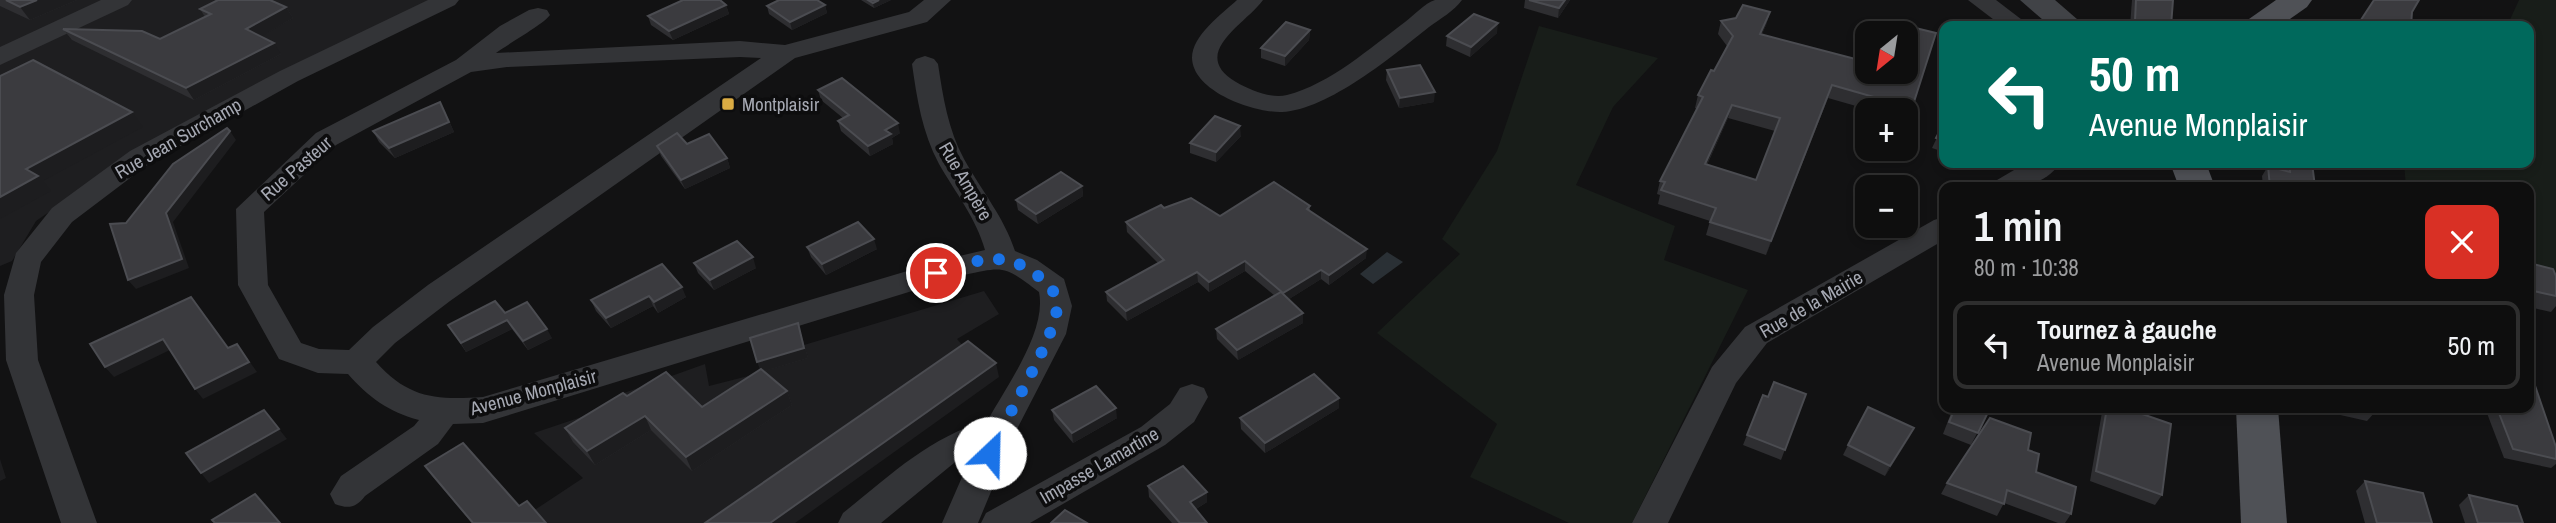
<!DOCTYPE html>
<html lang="fr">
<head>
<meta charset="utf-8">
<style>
	body { margin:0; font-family:"Archivo Narrow",sans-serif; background:#171717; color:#f1f3f6; height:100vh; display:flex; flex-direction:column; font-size:26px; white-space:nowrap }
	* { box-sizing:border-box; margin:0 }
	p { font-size:23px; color:#9b9c9e }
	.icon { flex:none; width:38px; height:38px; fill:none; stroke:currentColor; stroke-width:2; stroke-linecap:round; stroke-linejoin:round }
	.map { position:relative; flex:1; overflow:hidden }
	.drawer { position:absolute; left:1939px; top:182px; width:595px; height:231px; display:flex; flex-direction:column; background:#0e0e0e; border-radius:14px; box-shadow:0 4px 10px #0003,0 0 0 2px #2e2e2e }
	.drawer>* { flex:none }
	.hud { position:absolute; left:1939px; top:21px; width:595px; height:147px; border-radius:14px; box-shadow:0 4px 10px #0003,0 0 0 2px #2e2e2e; background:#00695c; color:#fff; overflow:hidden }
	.needle { width:46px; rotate:210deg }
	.buttons { position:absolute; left:1855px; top:21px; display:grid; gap:14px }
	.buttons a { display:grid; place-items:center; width:63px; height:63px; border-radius:14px; background:#0e0e0e; box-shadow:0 4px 10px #0003,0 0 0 2px #2e2e2e; font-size:35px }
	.pin { position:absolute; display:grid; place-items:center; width:60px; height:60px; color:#fff; margin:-30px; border:4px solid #fff; border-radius:50%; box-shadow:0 2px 7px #0007 }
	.me { position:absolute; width:77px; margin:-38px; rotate:24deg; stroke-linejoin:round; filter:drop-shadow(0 0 5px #0008) }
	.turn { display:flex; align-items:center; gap:24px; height:147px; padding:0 35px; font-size:32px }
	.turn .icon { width:91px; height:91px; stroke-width:2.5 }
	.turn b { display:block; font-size:49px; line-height:60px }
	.round { display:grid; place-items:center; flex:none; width:74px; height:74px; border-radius:14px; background:#171717 }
	.overview { display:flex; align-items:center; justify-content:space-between; height:119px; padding:0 35px }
	h1 { font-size:42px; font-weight:600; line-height:52px }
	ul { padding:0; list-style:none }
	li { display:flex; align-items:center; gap:21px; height:88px; margin:0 14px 10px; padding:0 21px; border:4px solid #2e2e2e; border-radius:14px }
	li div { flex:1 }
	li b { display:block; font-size:26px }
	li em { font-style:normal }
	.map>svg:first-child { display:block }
	.built { fill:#1e1e20 }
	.green { fill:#181d19 }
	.water { fill:#2a3035 }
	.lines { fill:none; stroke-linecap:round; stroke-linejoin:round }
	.street { fill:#333437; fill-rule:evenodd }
	.secondary { fill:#414347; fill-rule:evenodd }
	.primary { fill:#4f5156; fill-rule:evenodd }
	.wall { fill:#2e2e31; fill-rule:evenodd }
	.shaded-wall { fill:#1d1d1f }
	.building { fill:#3b3b3f; stroke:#4b4c51; stroke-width:2; fill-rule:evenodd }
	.route { stroke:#1a73e8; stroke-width:12; stroke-dasharray:0 21.6 }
	.poi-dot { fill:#daab43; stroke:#0d0d0e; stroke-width:2.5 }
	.labels { text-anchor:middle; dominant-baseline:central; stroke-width:7; stroke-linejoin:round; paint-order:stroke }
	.poi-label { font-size:19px; fill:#a5a8b2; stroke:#0d0d0e; text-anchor:start }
	.street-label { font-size:19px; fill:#a5a8b2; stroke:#0d0d0e }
</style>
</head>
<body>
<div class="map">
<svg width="2556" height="523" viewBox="0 0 2556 523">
	<rect width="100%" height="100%" fill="#121213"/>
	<g class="built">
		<polygon points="0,0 437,0 130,156 36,221 12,261 0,266"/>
		<polygon points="984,291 999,314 957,339 971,355 731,523 515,523 583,478 534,433 626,402 624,393 705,364 709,386 760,373 804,345"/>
	</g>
	<g class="green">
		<polygon points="2519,0 2556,0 2556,274 2529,268 2529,187 2406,187 2404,163 2529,163 2529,26 2507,26"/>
		<polygon points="1539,26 1658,58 1613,107 1576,185 1675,226 1664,260 1748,290 1632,523 1569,523 1470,477 1497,424 1377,333 1460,254 1442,239 1497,151"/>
	</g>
	<polygon class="water" points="1387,252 1403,262 1373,284 1360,274"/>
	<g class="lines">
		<g class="street">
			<polygon points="101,0 132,0 128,5 0,65 0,47"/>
			<polygon points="428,0 459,0 455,5 298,81 150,163 72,222 41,262 34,295 38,360 97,523 61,523 6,360 4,295 16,253 52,208 130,151 280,71"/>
			<path d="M 924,0 L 951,0 L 927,22 L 795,58 L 450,301 L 395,343 L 376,362 C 409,399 437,400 483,397 L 951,258 L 985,250 C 976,218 955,192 939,164 C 922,132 917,99 912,64 L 916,59 L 925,56 L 934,59 L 938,64 C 943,97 948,129 964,159 C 981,190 1004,217 1015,251 L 1037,260 L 1064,279 L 1072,306 L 1066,334 L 1017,429 L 978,523 L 942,523 L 973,452 L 954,463 L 881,523 L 838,523 L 843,513 C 892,474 928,438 988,420 C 1007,385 1047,331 1039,292 C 1004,266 1006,266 964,275 L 483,423 L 453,424 L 438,444 L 365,496 C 356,508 348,509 335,504 L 330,494 L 341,476 L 414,426 L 419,420 C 389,412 368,397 348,374 L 318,373 L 279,359 L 238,285 L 236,209 L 316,133 L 456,60 L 500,26 L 529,10 L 538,8 L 547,10 L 550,15 C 544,24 508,44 496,53 L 740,41 L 785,45 L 909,12 ZM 740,57 L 761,58 L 428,285 L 373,327 L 349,350 L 319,349 L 301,343 L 268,285 L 264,212 L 336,145 L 471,72 L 507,67 Z"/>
			<path d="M 1237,0 L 1263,0 C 1246,24 1188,53 1236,82 C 1250,90 1271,99 1287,95 C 1330,84 1370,48 1405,22 C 1413,16 1425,3 1435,0 C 1443,0 1454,0 1462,0 C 1454,11 1440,19 1429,27 C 1394,55 1328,110 1282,112 C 1255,113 1193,92 1192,58 C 1192,35 1222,14 1237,0 Z"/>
			<polygon points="1968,0 1996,0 2030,26 2002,26"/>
			<path d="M 2026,163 L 2060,163 C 2044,187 2018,187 1993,187 L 1997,180 Z"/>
			<polygon points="1944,217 1944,240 1767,343 1736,383 1668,523 1632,523 1712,367 1745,327 1934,220"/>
			<polygon points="1192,384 1204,388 1208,397 1194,422 1165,445 1030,523 981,523 986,513 1141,427 1170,404 1180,388"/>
		</g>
		<polygon class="secondary" points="2020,0 2055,0 2085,26 2050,26"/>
		<g class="primary">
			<polygon points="2276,0 2312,0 2307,7 2280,26 2244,26 2249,19"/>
			<polygon points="2170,163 2206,163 2215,187 2179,187"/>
			<polygon points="2236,408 2278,408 2287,523 2241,523"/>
		</g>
	</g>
	<g class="wall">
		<polygon points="0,0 77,0 30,20 0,6"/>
		<polygon points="861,0 891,0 874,8"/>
		<polygon points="1525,0 1570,0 1558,18 1524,8"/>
		<polygon points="2132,0 2173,0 2171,26 2130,26"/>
		<polygon points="726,5 729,14 673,40 651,25 648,16"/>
		<polygon points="825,5 827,13 792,30 769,14 767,6"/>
		<polygon points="286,7 293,18 261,36 281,54 194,100 72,40 63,29 160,39 205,17 200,9"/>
		<path d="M 1770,12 L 1766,25 L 1762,34 L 1912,108 L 1907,121 L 1906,120 L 1906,110 L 1870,110 L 1828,98 L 1766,255 L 1706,235 L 1710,221 L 1658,204 L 1660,195 L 1657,194 L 1660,181 L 1697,109 L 1695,108 L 1698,95 L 1714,71 L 1727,46 L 1718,34 L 1721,21 ZM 1728,118 L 1775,131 L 1756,180 L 1707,165 Z"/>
		<polygon points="1310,30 1309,40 1285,66 1261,58 1261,48"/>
		<polygon points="1497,33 1470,57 1446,46 1447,36"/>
		<polygon points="1387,70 1434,102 1399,108 1386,80"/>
		<polygon points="818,90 900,133 892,138 893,144 870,156 841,131 838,121 843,118 821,100"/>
		<polygon points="445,112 454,132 395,158 379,142 373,131"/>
		<polygon points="1944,123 1944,152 1932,148"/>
		<polygon points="1241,136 1216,162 1190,153 1190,143"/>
		<polygon points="687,144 727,158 730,168 685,189 661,156 657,146"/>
		<polygon points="2281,163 2312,163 2315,187 2263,187 2262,176 2268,166 2282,170"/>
		<polygon points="1082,186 1083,196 1038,224 1018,210 1016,200"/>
		<polygon points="1310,206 1310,211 1366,258 1329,285 1321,279 1289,299 1303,323 1238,360 1217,339 1216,329 1275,296 1245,271 1209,292 1198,282 1127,321 1107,301 1106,292 1159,264 1127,232 1126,222 1164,208 1220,216"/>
		<polygon points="807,247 877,249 826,275 811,257"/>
		<polygon points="694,263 756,268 714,290 698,273"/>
		<polygon points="2529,263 2556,276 2556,306 2551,312 2529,307"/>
		<polygon points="662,264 686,297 658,313 653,306 611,328 596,311 591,300"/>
		<polygon points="505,313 552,338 528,350 512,329 466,352 448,325"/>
		<polygon points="801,334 808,358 764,371 787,391 792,405 692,471 651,430 595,465 573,442 565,428 627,396 702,407 760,370"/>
		<polygon points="1806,394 1781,460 1743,445 1763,395 1768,397"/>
		<polygon points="1339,408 1265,453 1241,429 1240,418"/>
		<polygon points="1953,408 1990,408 1971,445 1943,434"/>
		<polygon points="2104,408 2125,408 2162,495 2155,505 2090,481 2102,412"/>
		<polygon points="2326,408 2374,408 2375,412 2367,421 2327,412"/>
		<polygon points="2485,408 2529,408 2556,447 2556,464 2551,468 2504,458"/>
		<polygon points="1052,410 1117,418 1073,443 1054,420"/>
		<polygon points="1914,428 1909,438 1885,476 1843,455 1848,445"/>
		<polygon points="2028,450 2036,472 2071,514 2065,523 2058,523 2004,503 1997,516 1941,494 1947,483"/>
		<polygon points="425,466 519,506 546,523 472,523 432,476"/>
		<polygon points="2365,481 2432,523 2365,523 2356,491"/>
		<polygon points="1148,486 1207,502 1196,509 1207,523 1172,523 1149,497"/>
		<polygon points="2469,495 2523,523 2465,523 2459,505"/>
	</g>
	<g class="shaded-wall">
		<polygon points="37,0 77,0 30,20 20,7"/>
		<polygon points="879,0 891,0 874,8 873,3"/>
		<polygon points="1565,0 1570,0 1558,18 1559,8"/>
		<polygon points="726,5 729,14 673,40 669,31"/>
		<polygon points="825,5 827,13 792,30 790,22"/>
		<polygon points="286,7 293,18 253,41 246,29"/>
		<polygon points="1770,12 1766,25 1756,47 1760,34"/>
		<polygon points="1498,23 1497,33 1470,57 1471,47"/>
		<polygon points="1310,30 1309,40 1285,66 1285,56"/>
		<polygon points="274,43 281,54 194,100 186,88"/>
		<polygon points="1832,85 1828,98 1766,255 1771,241"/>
		<polygon points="1435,92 1434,102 1399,108 1400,98"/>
		<polygon points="440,102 454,132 395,158 389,148"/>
		<polygon points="1732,105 1728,118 1701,177 1705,164"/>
		<polygon points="132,112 143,127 43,181 51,191 0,219 0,197 26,169"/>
		<polygon points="898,123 900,133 892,138 893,144 870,156 868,146 885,130"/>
		<polygon points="1240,126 1241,136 1216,162 1216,152"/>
		<polygon points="230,131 236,140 173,222 189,268 136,289 128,280 166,213"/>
		<polygon points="727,158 730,168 685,189 681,180"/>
		<polygon points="1082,186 1083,196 1038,224 1036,214"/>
		<polygon points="874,239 877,249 826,275 822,264"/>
		<polygon points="1367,249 1366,258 1329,285 1329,275"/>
		<polygon points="753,257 756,268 714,290 710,280"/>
		<polygon points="1245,261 1245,271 1209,292 1209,282"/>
		<polygon points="1321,270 1321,279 1283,303 1283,293"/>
		<polygon points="1197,272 1198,282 1127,321 1126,311"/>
		<polygon points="682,287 686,297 658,313 654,302"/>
		<polygon points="649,296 653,306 611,328 606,318"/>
		<polygon points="1303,313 1303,323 1238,360 1237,350"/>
		<polygon points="507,320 512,329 466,352 461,343"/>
		<polygon points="798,323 808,358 761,372 757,362"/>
		<polygon points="547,329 552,338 528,350 523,341"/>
		<polygon points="163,339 172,349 114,377 105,367"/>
		<polygon points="237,344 257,372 203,399 195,389"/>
		<polygon points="996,363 999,377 795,523 770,523"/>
		<polygon points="787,391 792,405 692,471 686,457"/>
		<polygon points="1339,398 1339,408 1265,453 1265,443"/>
		<polygon points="1116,408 1117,418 1073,443 1072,433"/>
		<polygon points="645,416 651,430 595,465 587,451"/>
		<polygon points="1914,428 1909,438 1885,476 1890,466"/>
		<polygon points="279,429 287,439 209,483 201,473"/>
		<polygon points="0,459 6,478 0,481"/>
		<polygon points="1207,492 1207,502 1191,512 1190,502"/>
	</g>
	<g class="building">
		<polygon points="6,0 37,0 20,7"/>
		<polygon points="218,0 270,0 286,7 246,29 274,43 186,88 63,29 142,31 160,39 211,14 200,9"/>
		<polygon points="683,0 720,0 726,5 669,31 648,16"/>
		<polygon points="779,0 817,0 825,5 790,22 767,6"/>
		<polygon points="868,0 879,0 873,3"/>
		<polygon points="1529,0 1565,0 1559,8"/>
		<polygon points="2136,0 2173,0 2171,26 2144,26 2144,23 2135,21"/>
		<polygon points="2374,0 2419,0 2412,12 2411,26 2357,26"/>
		<path d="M 1743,5 L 1770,12 L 1760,34 L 1867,62 L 1867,72 L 1906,72 L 1906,33 L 1896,33 L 1899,24 L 1936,33 L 1912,108 L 1832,85 L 1771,241 L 1710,222 L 1716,208 L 1661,190 L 1665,182 L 1660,181 L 1703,97 L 1698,95 L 1711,70 L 1714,71 L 1733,36 L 1721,21 L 1736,18 ZM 1732,105 L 1780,118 L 1756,180 L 1705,164 Z"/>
		<polygon points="1474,14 1498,23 1471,47 1447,36"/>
		<polygon points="1286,22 1310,30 1285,56 1261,48"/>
		<polygon points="33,60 132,112 26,169 38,176 0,197 0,76"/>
		<polygon points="1420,65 1435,92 1400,98 1387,70"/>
		<polygon points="842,78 898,123 885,130 891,134 868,146 838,121 849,115 818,90"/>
		<polygon points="440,102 449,122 389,148 373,131"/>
		<polygon points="1215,116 1240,126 1216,152 1190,143"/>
		<polygon points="1944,123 1944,141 1936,138"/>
		<polygon points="227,128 230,131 166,213 182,259 128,280 110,224 126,223 173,164"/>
		<polygon points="677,133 687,144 709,134 727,158 681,180 657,146"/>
		<polygon points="2289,163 2312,163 2315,187 2268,187 2270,187 2268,166 2290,172"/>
		<polygon points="1061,172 1082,186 1036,214 1016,200"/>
		<polygon points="1274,182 1310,206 1307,209 1367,249 1329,275 1321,270 1283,293 1245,261 1209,282 1197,272 1126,311 1106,292 1164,260 1126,222 1161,205 1164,208 1191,198 1220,216"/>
		<polygon points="858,222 874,239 822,264 807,247"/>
		<polygon points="737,241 753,257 710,280 694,263"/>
		<polygon points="2529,263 2553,269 2556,276 2556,296 2529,290"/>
		<polygon points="662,264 682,287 654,302 649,296 606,318 591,300"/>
		<polygon points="1281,292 1303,313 1237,350 1216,329"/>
		<polygon points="191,297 228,348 237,344 249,362 195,389 163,339 105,367 90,344"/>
		<polygon points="495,301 505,313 527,302 547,329 523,341 507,320 461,343 448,325"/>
		<polygon points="798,323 804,348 757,362 750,338"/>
		<polygon points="968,341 996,363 770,523 705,523"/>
		<polygon points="761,369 787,391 686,457 645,416 587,451 565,428 623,393 627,396 666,372 702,407"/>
		<polygon points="1314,374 1339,398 1265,443 1240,418"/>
		<polygon points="2529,374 2531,374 2556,447 2556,459 2513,449 2497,408 2529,408"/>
		<polygon points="1774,382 1806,394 1785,450 1747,435 1763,395 1768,397"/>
		<polygon points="1096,386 1116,408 1072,433 1052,410"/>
		<polygon points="1868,407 1914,428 1890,466 1848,445"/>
		<polygon points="1955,408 1990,408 1978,433 1949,422"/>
		<polygon points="2107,408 2125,408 2171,424 2162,495 2096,471"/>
		<polygon points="2359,408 2374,408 2375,412"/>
		<polygon points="264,410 279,429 201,473 186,453"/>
		<polygon points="1990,418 2031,433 2028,450 2039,454 2036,472 2076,487 2071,514 2007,490 2004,504 1947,483"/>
		<polygon points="463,443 519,506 527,501 546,523 473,523 425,466"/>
		<polygon points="1183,466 1207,492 1190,502 1207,523 1180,523 1148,486"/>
		<polygon points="2365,481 2423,493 2432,523 2377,523"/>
		<polygon points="255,494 280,523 215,523 212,520"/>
		<polygon points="2469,495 2517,506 2523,523 2478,523"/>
		<polygon points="1065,510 1087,523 1051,523"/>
	</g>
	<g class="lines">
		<path class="route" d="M 936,273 C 975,261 1002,248 1037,275 C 1048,284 1056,290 1057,305 C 1058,334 1004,420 990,453"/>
	</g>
	<rect class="poi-dot" x="721" y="97" width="14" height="14" rx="3.5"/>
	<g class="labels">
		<g class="poi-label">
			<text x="742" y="104">Montplaisir</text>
		</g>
		<g class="street-label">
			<text transform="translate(178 138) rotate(-30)">Rue Jean Surchamp</text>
			<text transform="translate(296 168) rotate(-41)">Rue Pasteur</text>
			<text transform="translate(966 181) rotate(60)">Rue Ampère</text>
			<text transform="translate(1811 304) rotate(-30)">Rue de la Mairie</text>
			<text transform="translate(533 392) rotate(-15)">Avenue Monplaisir</text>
			<text transform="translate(1099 465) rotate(-30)">Impasse Lamartine</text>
		</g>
	</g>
</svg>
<div class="buttons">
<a><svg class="needle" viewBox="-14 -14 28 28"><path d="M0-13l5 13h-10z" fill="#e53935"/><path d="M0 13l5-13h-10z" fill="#9b9c9e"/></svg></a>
<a>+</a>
<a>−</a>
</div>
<div class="pin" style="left:936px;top:273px;background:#d93025"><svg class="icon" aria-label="arrive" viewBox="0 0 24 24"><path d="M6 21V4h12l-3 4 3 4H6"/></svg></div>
<svg class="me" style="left:990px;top:453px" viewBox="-20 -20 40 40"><circle r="19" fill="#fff"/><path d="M0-13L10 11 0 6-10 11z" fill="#1a73e8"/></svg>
<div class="hud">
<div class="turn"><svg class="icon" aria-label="left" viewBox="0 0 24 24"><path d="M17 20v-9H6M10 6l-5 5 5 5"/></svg><div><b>50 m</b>Avenue Monplaisir</div></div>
</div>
<section class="drawer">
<div class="overview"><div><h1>1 min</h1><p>80 m · 10:38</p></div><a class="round" style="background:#d93025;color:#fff"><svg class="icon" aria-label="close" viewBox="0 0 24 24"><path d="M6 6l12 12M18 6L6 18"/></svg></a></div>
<ul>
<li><svg class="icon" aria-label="left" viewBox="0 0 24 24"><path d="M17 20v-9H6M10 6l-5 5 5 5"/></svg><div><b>Tournez à gauche</b><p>Avenue Monplaisir</p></div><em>50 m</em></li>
</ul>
</section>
</div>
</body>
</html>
